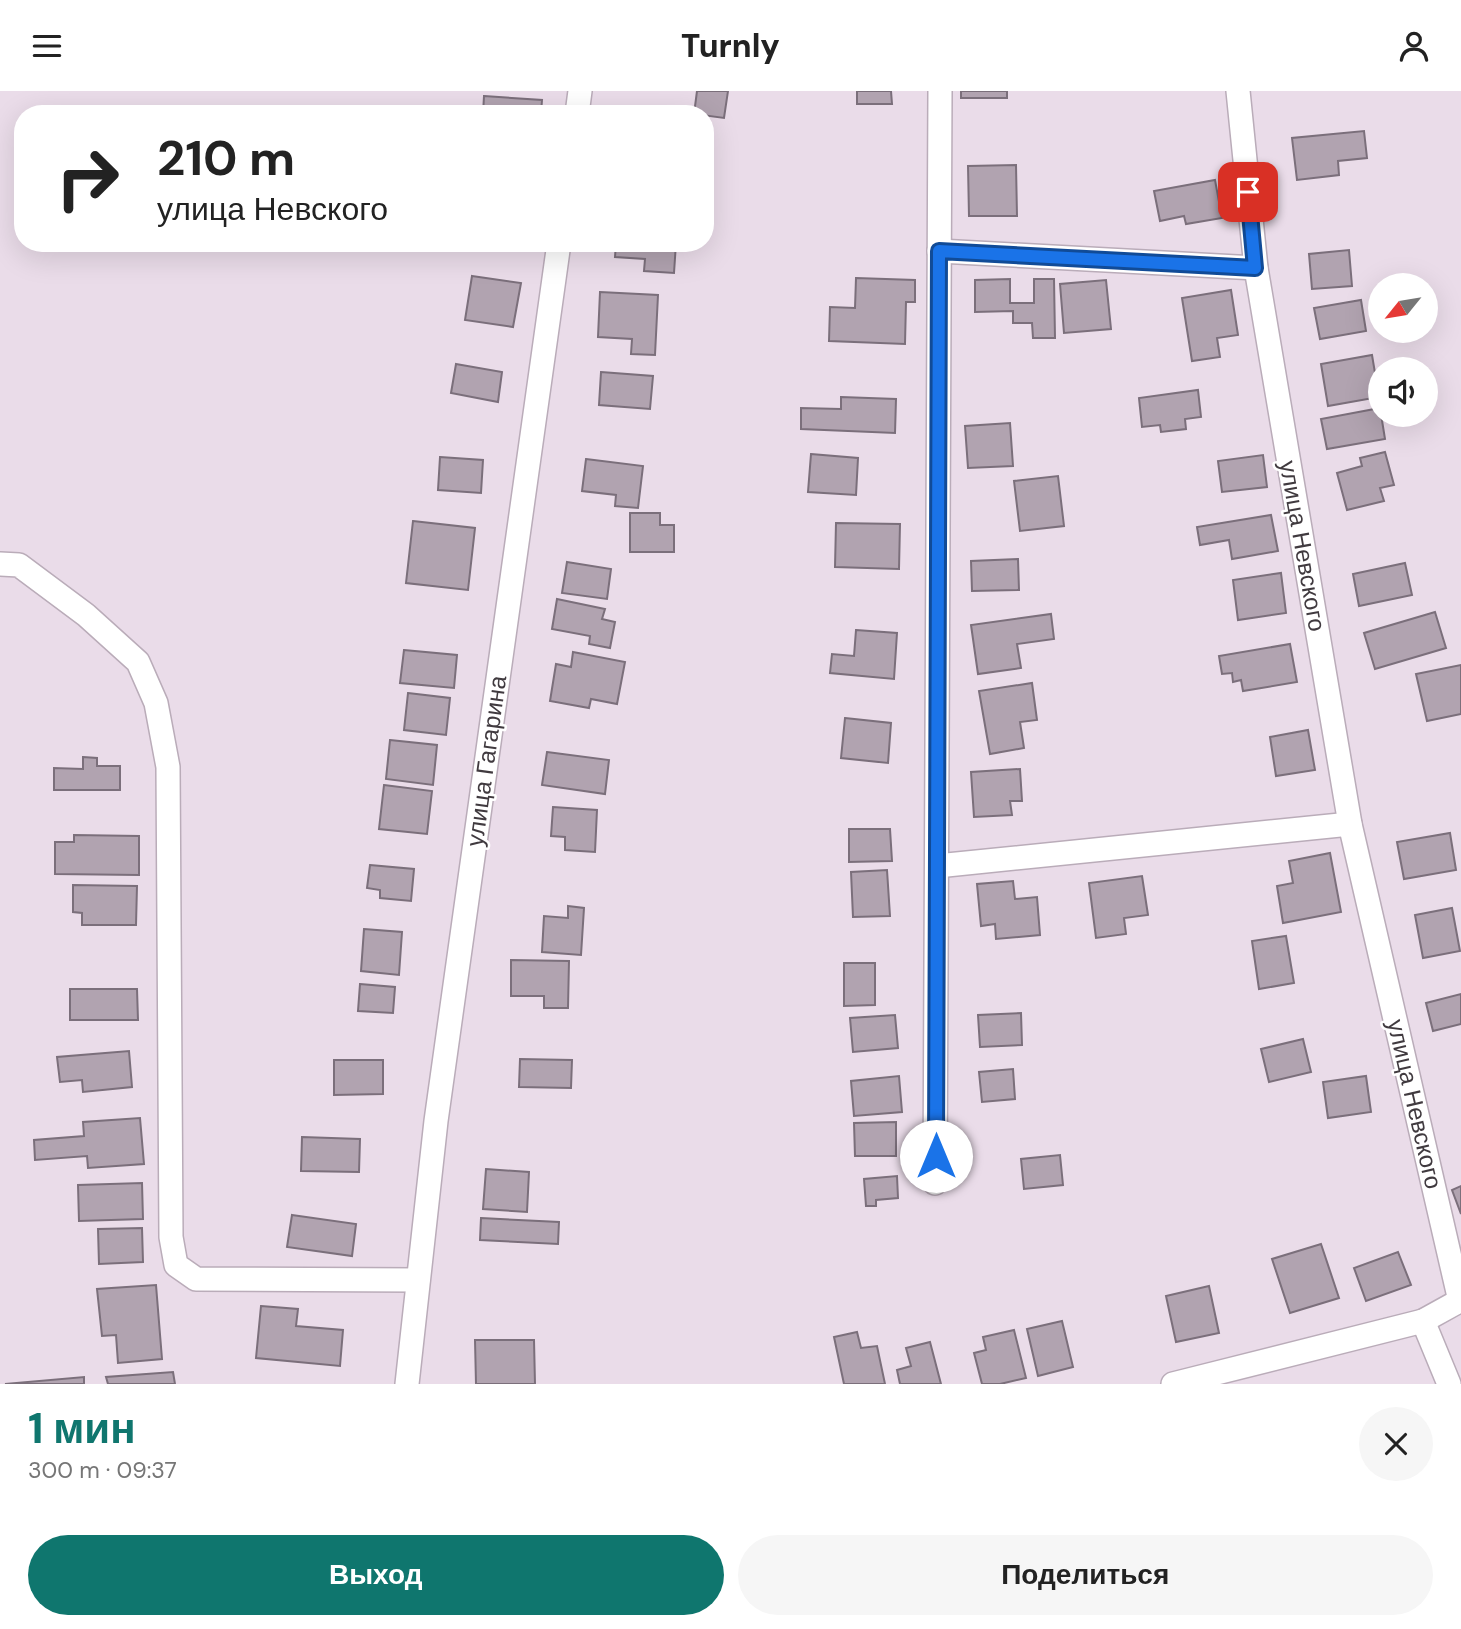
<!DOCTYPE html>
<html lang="ru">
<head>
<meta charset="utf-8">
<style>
	body { margin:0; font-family:"DM Sans",sans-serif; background:#f6f6f6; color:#222; height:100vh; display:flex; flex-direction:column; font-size:26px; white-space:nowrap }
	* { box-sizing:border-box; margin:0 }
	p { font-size:23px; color:#767676 }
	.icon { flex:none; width:38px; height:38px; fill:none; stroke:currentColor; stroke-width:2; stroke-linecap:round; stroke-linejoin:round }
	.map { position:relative; height:1293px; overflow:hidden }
	.panel { display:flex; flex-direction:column; background:#fff; flex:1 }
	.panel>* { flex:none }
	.hud { position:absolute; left:14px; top:14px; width:700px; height:147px; border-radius:28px; box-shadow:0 7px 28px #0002; background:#fff; color:#222; overflow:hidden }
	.needle { width:46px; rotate:240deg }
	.buttons { position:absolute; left:1368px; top:182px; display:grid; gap:14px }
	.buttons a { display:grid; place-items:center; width:70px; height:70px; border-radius:50%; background:#fff; box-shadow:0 7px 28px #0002; font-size:35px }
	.pin { position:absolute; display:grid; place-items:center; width:60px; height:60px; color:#fff; margin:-30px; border-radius:14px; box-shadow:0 4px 10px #0006 }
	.me { position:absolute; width:77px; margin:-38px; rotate:0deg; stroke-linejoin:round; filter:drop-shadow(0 0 5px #0008) }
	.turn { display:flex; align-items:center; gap:24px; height:147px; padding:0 28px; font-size:32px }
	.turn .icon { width:91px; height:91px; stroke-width:2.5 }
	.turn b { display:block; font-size:49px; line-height:60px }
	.round { display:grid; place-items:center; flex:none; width:74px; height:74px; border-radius:37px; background:#f6f6f6 }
	.headline { display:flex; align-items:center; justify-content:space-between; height:119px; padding:0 28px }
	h1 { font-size:42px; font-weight:800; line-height:52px; color:#0f766e }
	.button { display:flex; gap:14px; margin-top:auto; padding:14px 28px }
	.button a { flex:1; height:80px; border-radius:42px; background:#0f766e; color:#fff; font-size:28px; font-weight:800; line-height:80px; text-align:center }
	.button a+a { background:#f6f6f6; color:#222 }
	header { display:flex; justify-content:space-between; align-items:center; height:91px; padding:0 28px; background:#fff; font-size:32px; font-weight:800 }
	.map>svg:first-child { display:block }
	.building { fill:#b1a3b0; stroke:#7b6f7b; stroke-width:2 }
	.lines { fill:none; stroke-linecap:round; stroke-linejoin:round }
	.minor-casing { stroke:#baacb9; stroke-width:26 }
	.minor { stroke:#fff; stroke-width:23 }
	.route-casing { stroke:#114b97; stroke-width:18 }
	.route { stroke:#1a73e8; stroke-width:12 }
	.labels { text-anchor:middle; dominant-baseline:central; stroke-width:5; stroke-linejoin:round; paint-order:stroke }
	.street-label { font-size:24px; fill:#403a3f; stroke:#fff }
</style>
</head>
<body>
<header><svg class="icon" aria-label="menu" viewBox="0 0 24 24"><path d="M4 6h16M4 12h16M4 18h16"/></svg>Turnly<svg class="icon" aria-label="person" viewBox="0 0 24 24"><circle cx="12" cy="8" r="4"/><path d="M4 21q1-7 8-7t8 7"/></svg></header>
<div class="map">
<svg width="1461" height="1293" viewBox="0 0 1461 1293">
	<rect width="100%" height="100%" fill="#eadce9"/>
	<g class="building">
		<polygon points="697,0 728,0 724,27 694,23"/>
		<polygon points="857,0 891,0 892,13 857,13"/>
		<rect x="961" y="0" width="46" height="7"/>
		<polygon points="484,5 542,9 541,23 483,23"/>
		<polygon points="1364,40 1367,67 1338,70 1339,84 1297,89 1292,47"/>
		<polygon points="1016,74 1017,125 969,125 968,75"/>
		<polygon points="1215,89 1222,127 1186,133 1184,125 1160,130 1154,100"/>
		<polygon points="616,152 676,152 674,182 644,180 645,168 615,166"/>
		<polygon points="1349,159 1352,195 1312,198 1309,163"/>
		<polygon points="472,185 521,192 513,236 465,229"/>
		<polygon points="856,187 915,189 915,211 906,211 905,253 829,250 830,216 855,217"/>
		<polygon points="1010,188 1010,212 1034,212 1034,188 1054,188 1055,247 1033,247 1032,232 1013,232 1013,220 975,221 975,189"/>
		<polygon points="1106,189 1111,238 1064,242 1060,193"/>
		<polygon points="1231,199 1238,244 1217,247 1220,266 1192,270 1182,207"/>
		<polygon points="600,201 658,204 655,264 631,263 632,248 598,246"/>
		<polygon points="1361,209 1366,240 1320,248 1314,217"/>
		<polygon points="1372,264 1379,306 1328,315 1321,273"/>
		<polygon points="456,273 502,281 498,311 451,302"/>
		<polygon points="601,281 653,285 650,318 599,314"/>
		<polygon points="1198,299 1201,326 1185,328 1186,338 1161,341 1160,334 1142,336 1139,307"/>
		<polygon points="841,306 896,308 895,342 801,338 801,317 841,318"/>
		<polygon points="1380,317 1385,348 1327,358 1321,328"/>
		<polygon points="1010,332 1013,375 968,377 965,335"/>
		<polygon points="1385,361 1394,394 1380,397 1384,410 1347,419 1337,382 1362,375 1360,367"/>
		<polygon points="811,363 858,367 856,404 808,401"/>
		<polygon points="1263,364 1267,396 1222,401 1218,370"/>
		<polygon points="440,366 483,369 481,402 438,399"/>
		<polygon points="586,368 643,375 638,417 615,415 616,404 582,400"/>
		<polygon points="1058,385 1064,435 1020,440 1014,390"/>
		<polygon points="630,422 660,422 660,434 674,434 674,461 630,461"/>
		<polygon points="1271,424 1278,460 1232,468 1229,449 1200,454 1197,436"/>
		<polygon points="413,430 475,437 468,499 406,492"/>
		<polygon points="836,432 900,433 899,478 835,476"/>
		<polygon points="1018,468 1019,499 972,500 971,470"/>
		<polygon points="567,471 611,478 607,508 562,502"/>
		<polygon points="1405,472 1412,504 1359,515 1353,483"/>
		<polygon points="1281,482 1286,522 1238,529 1233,489"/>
		<polygon points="557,508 605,518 602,528 615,531 610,557 589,553 590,545 552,538"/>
		<polygon points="1435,521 1446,557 1375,578 1364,542"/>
		<polygon points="1051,523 1054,548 1017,553 1021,577 978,583 971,534"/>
		<polygon points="856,539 897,542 894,588 830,582 832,563 854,565"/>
		<polygon points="1290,553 1297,591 1243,600 1241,589 1233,591 1232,582 1222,583 1219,565"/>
		<polygon points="404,559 457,564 454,597 400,592"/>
		<polygon points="573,561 625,571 617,613 591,608 589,617 550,610 556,573 571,576"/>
		<polygon points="1461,574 1461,623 1427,630 1416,583"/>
		<polygon points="1032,592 1037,629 1020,631 1024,657 990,663 979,600"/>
		<polygon points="408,602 450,607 446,644 404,639"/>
		<polygon points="845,627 891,632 888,672 841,667"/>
		<polygon points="1308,639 1315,679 1276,685 1270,646"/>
		<polygon points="390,649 437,654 433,694 386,688"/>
		<polygon points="547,661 609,669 605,703 542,694"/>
		<polygon points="83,666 97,667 97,675 120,675 120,699 54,699 54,677 83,678"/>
		<polygon points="1020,678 1022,710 1010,710 1012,724 974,726 971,681"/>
		<polygon points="384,694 432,700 427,743 379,738"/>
		<polygon points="553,716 597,719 595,761 565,759 565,746 551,745"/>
		<polygon points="849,738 890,738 892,770 849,771"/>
		<polygon points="1450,742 1456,779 1404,788 1397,751"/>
		<polygon points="74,744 139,745 139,784 55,783 55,751 74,751"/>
		<polygon points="1330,762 1341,821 1283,832 1277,795 1293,792 1289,770"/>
		<polygon points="370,774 414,778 411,810 380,807 380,799 367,797"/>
		<polygon points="887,779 890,825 853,826 851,781"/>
		<polygon points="1142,785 1148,824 1124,827 1126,843 1096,847 1089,792"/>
		<polygon points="1013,790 1015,808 1037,806 1040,844 996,848 995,833 981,835 977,793"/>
		<polygon points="73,794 137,795 136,834 82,834 82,822 73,821"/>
		<polygon points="568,815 584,817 581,864 542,861 544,825 568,827"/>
		<polygon points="1452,817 1460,860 1423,867 1415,824"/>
		<polygon points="364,838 402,841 399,884 361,880"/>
		<polygon points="1286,845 1294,892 1259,898 1252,850"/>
		<polygon points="511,869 569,870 568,917 544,917 544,905 511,905"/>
		<polygon points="844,872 875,872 875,914 844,915"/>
		<polygon points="360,893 395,896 393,922 358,920"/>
		<polygon points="70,898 137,898 138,929 70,929"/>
		<polygon points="1461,903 1461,933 1433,940 1426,912"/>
		<polygon points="1021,922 1022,954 980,956 978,924"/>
		<polygon points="895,924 898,957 853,961 850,927"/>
		<polygon points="1303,948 1311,981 1269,991 1261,958"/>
		<polygon points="129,960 132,996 83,1001 82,989 60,991 57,966"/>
		<polygon points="520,968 572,969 571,997 519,996"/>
		<polygon points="334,969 383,969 383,1003 334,1004"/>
		<polygon points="1013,978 1015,1008 982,1011 979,981"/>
		<polygon points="899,985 902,1021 854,1025 851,990"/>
		<polygon points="1366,985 1371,1021 1328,1027 1323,991"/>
		<polygon points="140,1027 144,1073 88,1077 87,1065 35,1069 34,1049 84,1045 83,1031"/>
		<polygon points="896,1031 896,1065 855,1065 854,1032"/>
		<polygon points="302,1046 360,1048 359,1081 301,1080"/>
		<polygon points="1060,1064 1063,1094 1024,1098 1021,1068"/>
		<polygon points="486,1078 529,1081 527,1121 483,1118"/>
		<polygon points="897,1085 898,1107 876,1109 876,1115 866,1115 864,1088"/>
		<polygon points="142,1092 143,1128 79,1130 78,1094"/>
		<polygon points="1461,1095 1461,1123 1452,1099"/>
		<polygon points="292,1124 356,1133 352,1165 287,1156"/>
		<polygon points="481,1127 559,1131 558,1153 480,1149"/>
		<polygon points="142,1137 143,1171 99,1173 98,1138"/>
		<polygon points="1321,1153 1339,1207 1290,1222 1272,1168"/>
		<polygon points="1398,1161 1411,1194 1366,1210 1354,1177"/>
		<polygon points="156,1194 162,1268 118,1272 116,1244 102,1245 97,1198"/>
		<polygon points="1209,1195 1219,1242 1176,1251 1166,1205"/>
		<polygon points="261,1215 298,1218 296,1235 343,1239 340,1275 256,1267"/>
		<polygon points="1062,1230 1073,1276 1038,1285 1027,1238"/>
		<polygon points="1014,1239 1026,1287 1000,1293 982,1293 974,1262 986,1259 983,1246"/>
		<polygon points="857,1241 861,1257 877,1255 885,1293 844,1293 834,1246"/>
		<polygon points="475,1249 534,1249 535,1293 476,1293"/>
		<polygon points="930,1251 941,1293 900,1293 897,1279 911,1275 906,1257"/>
		<polygon points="173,1281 175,1293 108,1293 106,1286"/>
		<polygon points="84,1286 84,1293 5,1293"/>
	</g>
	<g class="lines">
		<defs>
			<g id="minor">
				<polyline points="1238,0 1256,177 1350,733 1460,1210"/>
				<polyline points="577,23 580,0"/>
				<polyline points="939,160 1256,177"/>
				<polyline points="0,473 19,474 86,524 138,571 156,612 168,676 171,1146 176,1174 196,1188 418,1189"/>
				<polyline points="937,775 1350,733"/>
				<polyline points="935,1092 940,0"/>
				<polyline points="1423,1230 1449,1293"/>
				<polyline points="407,1293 436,1030 559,152"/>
				<polyline points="1173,1293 1423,1230 1461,1209"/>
			</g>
		</defs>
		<use href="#minor" class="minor-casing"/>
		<use href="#minor" class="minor"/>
	</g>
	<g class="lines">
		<defs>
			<polyline id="route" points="936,1065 939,160 1255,177 1248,101"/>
		</defs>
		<use href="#route" class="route-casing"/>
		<use href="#route" class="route"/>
	</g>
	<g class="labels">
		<g class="street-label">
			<text transform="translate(1303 455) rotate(80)">улица Невского</text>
			<text transform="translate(486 670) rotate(-82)">улица Гагарина</text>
			<text transform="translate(1415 1013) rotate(77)">улица Невского</text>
		</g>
	</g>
</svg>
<div class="buttons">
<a><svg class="needle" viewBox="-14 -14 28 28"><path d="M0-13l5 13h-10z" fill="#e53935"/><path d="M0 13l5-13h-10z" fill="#767676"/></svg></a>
<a><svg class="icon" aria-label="sound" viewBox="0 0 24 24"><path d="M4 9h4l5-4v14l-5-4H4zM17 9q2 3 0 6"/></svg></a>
</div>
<div class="pin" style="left:1248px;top:101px;background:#d93025"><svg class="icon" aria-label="arrive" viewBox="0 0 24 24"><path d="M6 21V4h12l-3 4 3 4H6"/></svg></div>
<svg class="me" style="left:936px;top:1065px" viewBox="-20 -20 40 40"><circle r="19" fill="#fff"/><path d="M0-13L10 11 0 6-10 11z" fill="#1a73e8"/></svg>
<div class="hud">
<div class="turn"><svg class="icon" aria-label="right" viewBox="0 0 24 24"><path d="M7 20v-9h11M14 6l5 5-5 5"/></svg><div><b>210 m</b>улица Невского</div></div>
</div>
</div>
<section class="panel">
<div class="headline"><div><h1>1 мин</h1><p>300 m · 09:37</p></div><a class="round"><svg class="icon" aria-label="close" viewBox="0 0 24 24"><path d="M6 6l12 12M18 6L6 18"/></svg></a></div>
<div class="button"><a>Выход</a><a>Поделиться</a></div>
</section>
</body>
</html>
